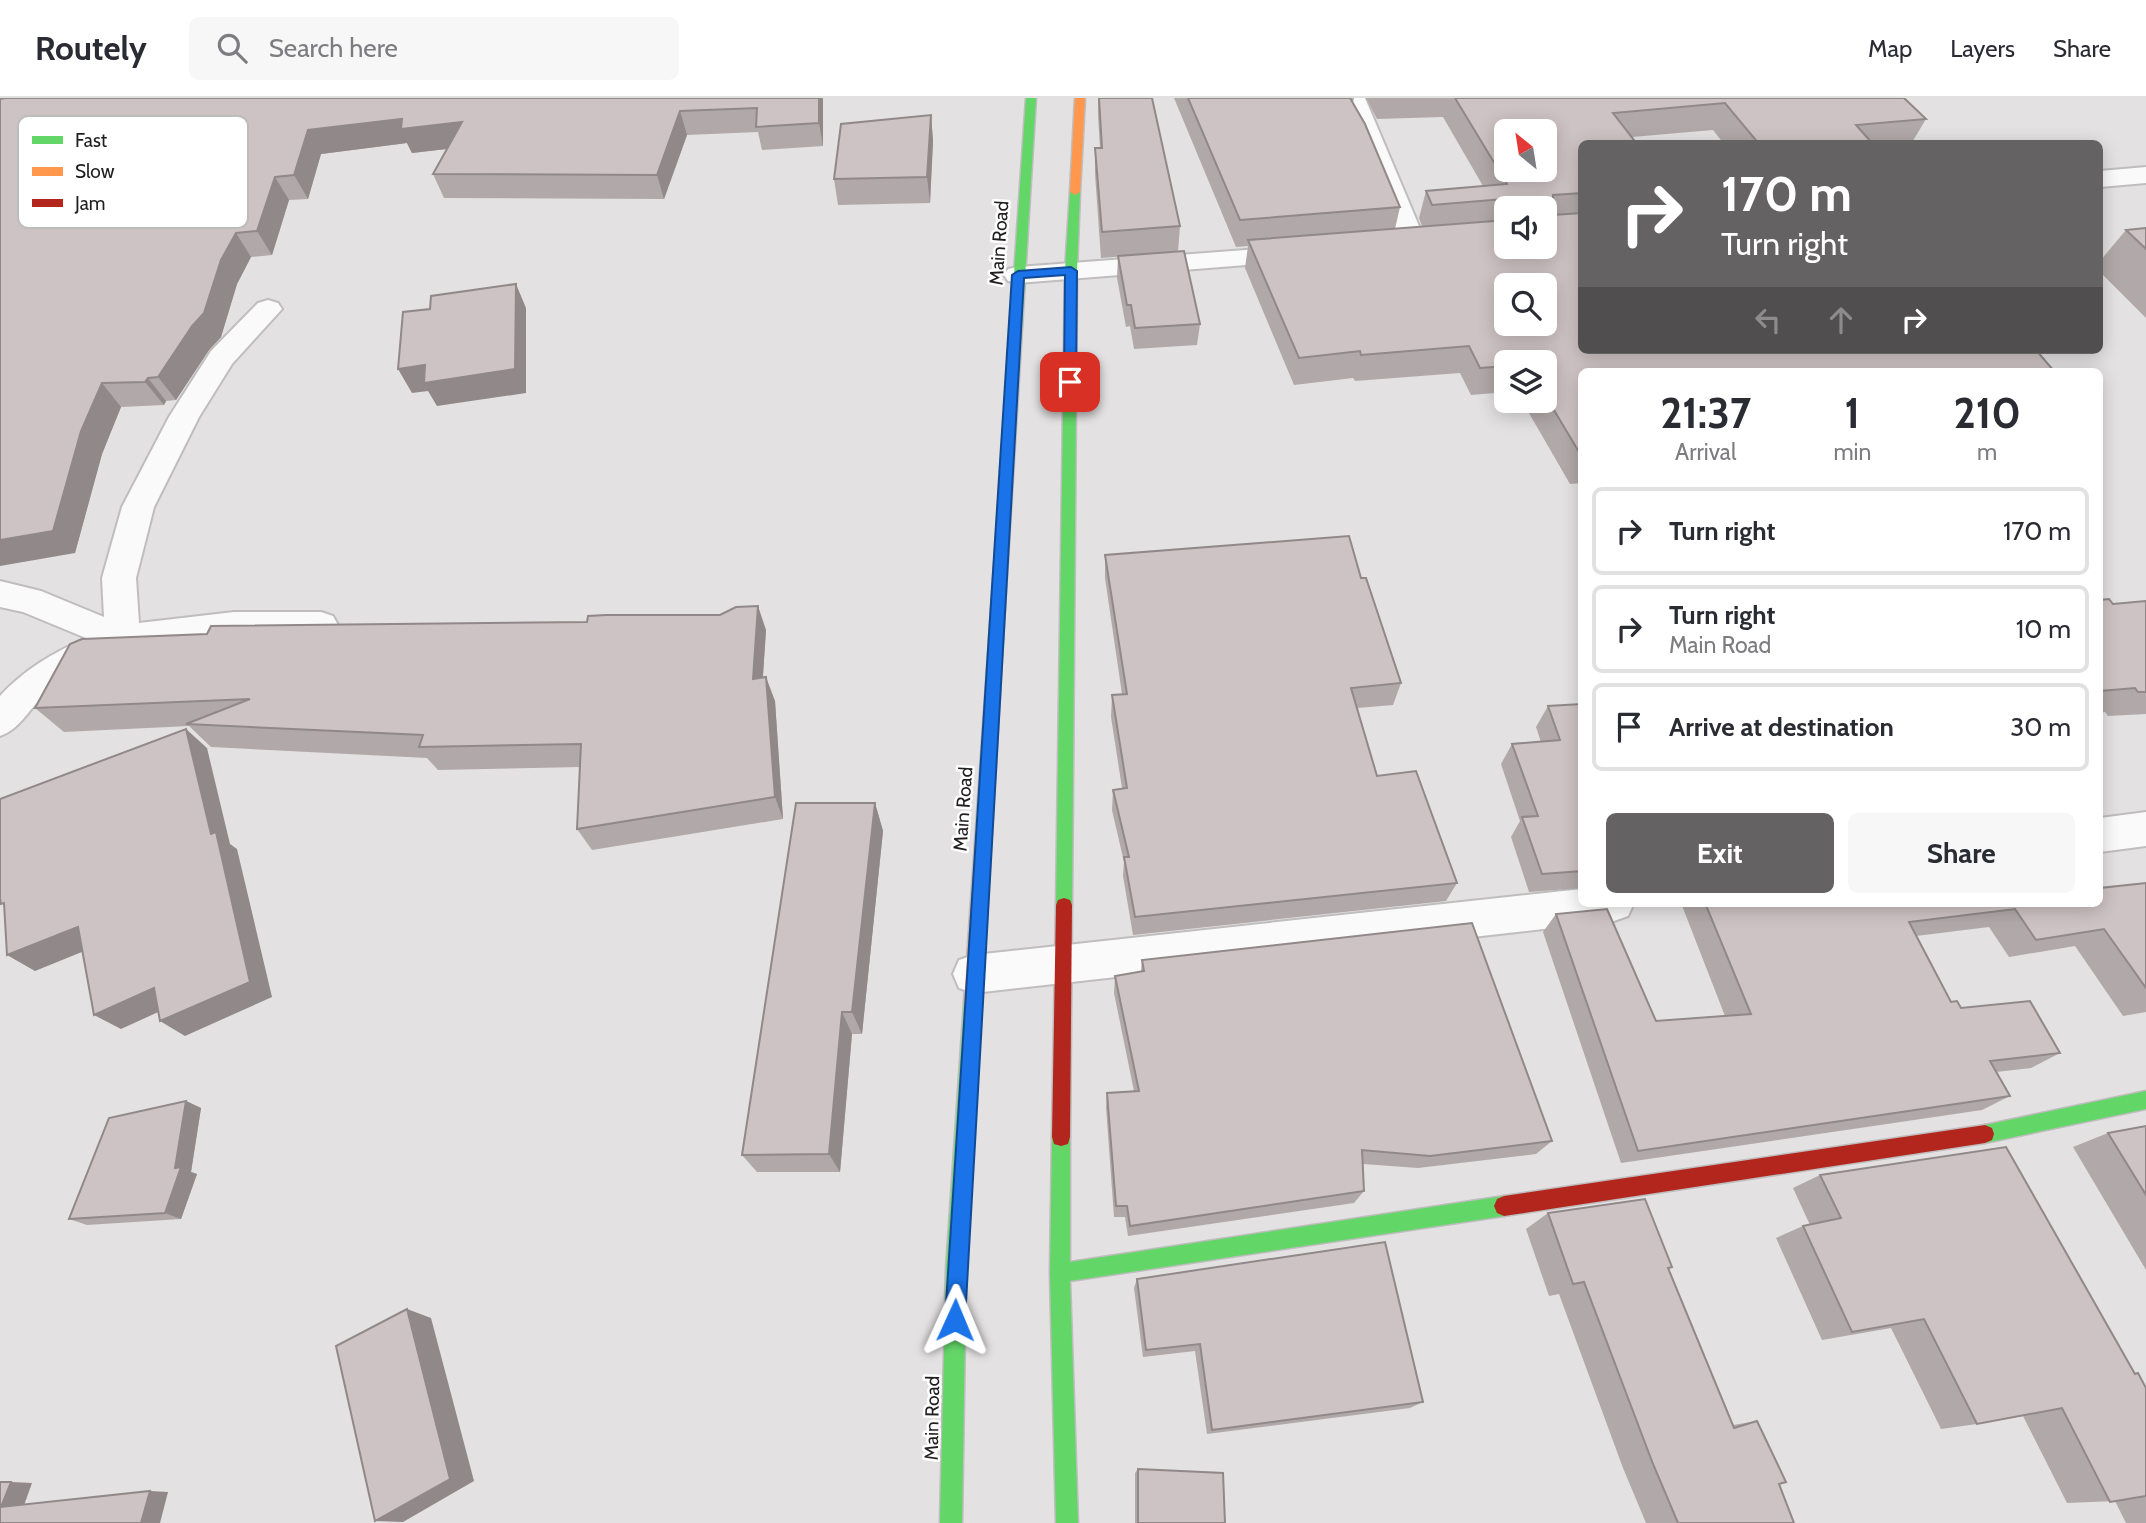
<!DOCTYPE html>
<html lang="en">
<head>
<meta charset="utf-8">
<style>
	body { margin:0; font-family:Cabin,sans-serif; background:#f7f7f7; color:#2b2b33; height:100vh; display:flex; flex-direction:column; font-size:26px; white-space:nowrap }
	* { box-sizing:border-box; margin:0 }
	p { font-size:23px; color:#7c7c81 }
	.icon { flex:none; width:38px; height:38px; fill:none; stroke:currentColor; stroke-width:2; stroke-linecap:round; stroke-linejoin:round }
	.map { position:relative; flex:1; overflow:hidden }
	.sheet { position:absolute; left:1578px; top:270px; width:525px; height:539px; display:flex; flex-direction:column; background:#fff; border-radius:10px; box-shadow:0 4px 18px #0003 }
	.sheet>* { flex:none }
	.hud { position:absolute; left:1578px; top:42px; width:525px; height:214px; border-radius:10px; box-shadow:0 4px 18px #0003; background:#646263; color:#fff; overflow:hidden }
	.needle { width:46px; rotate:330deg }
	.fabs { position:absolute; left:1494px; top:21px; display:grid; gap:14px }
	.fabs a { display:grid; place-items:center; width:63px; height:63px; border-radius:10px; background:#fff; box-shadow:0 4px 18px #0003; font-size:35px }
	.pin { position:absolute; display:grid; place-items:center; width:60px; height:60px; color:#fff; margin:-30px; border-radius:14px; box-shadow:0 4px 10px #0006 }
	.me { position:absolute; width:77px; margin:-38px; rotate:1deg; stroke-linejoin:round; filter:drop-shadow(0 0 5px #0008) }
	.turn { display:flex; align-items:center; gap:24px; height:147px; padding:0 28px; font-size:32px }
	.turn .icon { width:91px; height:91px; stroke-width:2.5 }
	.turn b { display:block; font-size:49px; line-height:60px }
	.lanes { display:flex; align-items:center; height:66px; padding:0 28px; background:#0003; justify-content:center; gap:35px; direction:ltr }
	.lanes .off { opacity:.35 }
	.eta { display:flex; justify-content:space-evenly; align-items:center; height:119px; text-align:center }
	.eta b { font-size:42px; font-weight:700; line-height:49px }
	.primary-button { display:flex; gap:14px; margin-top:auto; padding:14px 28px }
	.primary-button a { flex:1; height:80px; border-radius:10px; background:#646263; color:#fff; font-size:28px; font-weight:700; line-height:80px; text-align:center }
	.primary-button a+a { background:#f7f7f7; color:#2b2b33 }
	ul { padding:0; list-style:none }
	li { display:flex; align-items:center; gap:21px; height:88px; margin:0 14px 10px; padding:0 14px; border:4px solid #e1e1e2; border-radius:10px }
	li div { flex:1 }
	li b { display:block; font-size:26px }
	li em { font-style:normal }
	header { display:flex; align-items:center; gap:42px; box-sizing:border-box; height:98px; padding:0 35px; background:#fff; border-bottom:2px solid #e1e1e2 }
	header strong { font-size:33px }
	nav { display:flex; gap:38px; margin-inline-start:auto; font-size:24px }
	.search { width:490px; height:63px; background:#f7f7f7; display:flex; align-items:center; gap:18px; box-sizing:border-box; padding:0 24px; border-radius:10px; color:#7c7c81; font-size:26px }
	.map>svg:first-child { display:block }
	.lines { fill:none; stroke-linecap:round; stroke-linejoin:round }
	.street-casing { stroke:#bfbdbe; stroke-width:4 }
	.fast-casing { stroke:#bfbdbe; stroke-width:3 }
	.slow-casing { stroke:#bfbdbe; stroke-width:3 }
	.jam-casing { stroke:#bfbdbe; stroke-width:3 }
	.street { fill:#fbfafb; fill-rule:evenodd }
	.fast { fill:#63d668; fill-rule:evenodd }
	.slow { fill:#ff974d; fill-rule:evenodd }
	.jam { fill:#b3261e; fill-rule:evenodd }
	.wall { fill:#b1a8a9; fill-rule:evenodd }
	.shaded-wall { fill:#908889 }
	.building { fill:#cec3c4; stroke:#908889; stroke-width:2; fill-rule:evenodd }
	.route { fill:#1a73e8; stroke:#114b97; stroke-width:2 }
	.labels { text-anchor:middle; dominant-baseline:central; stroke-width:5; stroke-linejoin:round; paint-order:stroke }
	.street-label { font-size:19px; fill:#201e1f; stroke:#fff }
	.key { fill:#fff; stroke:#bcbcbc; stroke-width:2 }
	.key-label { font-size:19px; fill:#201e1f }
</style>
</head>
<body>
<header>
<strong>Routely</strong>
<div class="search"><svg class="icon" aria-label="search" viewBox="0 0 24 24"><circle cx="10" cy="10" r="6"/><path d="M15 15l6 6"/></svg>Search here</div>
<nav><a>Map</a><a>Layers</a><a>Share</a></nav>
</header>
<div class="map">
<svg width="2146" height="1425" viewBox="0 0 2146 1425">
	<rect width="100%" height="100%" fill="#e3e1e2"/>
	<g class="lines">
		<defs>
			<g id="street">
				<polygon points="1341,0 1365,0 1427,147 1423,153 1405,153 1401,147"/>
				<polygon points="2146,69 2146,85 2100,89 2100,73"/>
				<polygon points="1299,148 1309,150 1313,156 1309,162 1018,185 1008,183 1004,177 1008,171 1018,169"/>
				<path d="M 268,202 L 278,205 L 282,211 L 232,266 L 199,319 L 154,409 L 136,480 L 139,525 L 234,514 L 321,514 L 333,518 L 338,527 L 333,536 L 321,540 C 241,540 151,535 78,574 C 66,581 53,590 43,599 C 27,613 20,631 0,638 L 0,598 C 25,571 53,555 86,540 L 23,514 L 0,509 L 0,483 L 41,493 L 104,519 L 102,480 L 122,409 L 169,319 L 211,253 L 258,205 Z"/>
				<polygon points="2146,714 2146,748 2100,754 2100,720"/>
				<polygon points="1582,791 1582,805 1634,805 1628,818 1614,823 974,895 959,890 953,876 959,862 974,857"/>
			</g>
			<g id="fast">
				<polygon points="1026,0 1036,0 1003,542 996,548 989,542"/>
				<polygon points="1075,91 1080,94 1077,173 1072,807 1070,812 1064,814 1058,812 1056,807 1065,173 1070,94"/>
				<polygon points="973,896 979,898 982,904 966,1171 962,1425 940,1425 946,1171 964,904 967,898"/>
				<polygon points="2146,993 2146,1011 1985,1045 1978,1042 1976,1036 1978,1030 1985,1027"/>
				<polygon points="1061,1030 1068,1032 1070,1039 1070,1164 1504,1098 1511,1101 1514,1108 1511,1115 1504,1118 1070,1183 1078,1425 1056,1425 1050,1175 1052,1039 1054,1032"/>
			</g>
			<g id="slow">
				<polygon points="1075,0 1085,0 1080,94 1075,97 1070,94"/>
				<polygon points="996,536 1003,542 982,904 979,910 973,912 967,910 964,904 989,542"/>
			</g>
			<g id="jam">
				<polygon points="1064,800 1070,802 1072,807 1070,1039 1068,1046 1061,1048 1054,1046 1052,1039 1056,807 1058,802"/>
				<polygon points="1985,1027 1992,1030 1994,1036 1992,1042 1985,1045 1504,1118 1497,1115 1494,1108 1497,1101 1504,1098"/>
			</g>
		</defs>
		<use href="#street" class="street-casing"/>
		<use href="#fast" class="fast-casing"/>
		<use href="#slow" class="slow-casing"/>
		<use href="#jam" class="jam-casing"/>
		<use href="#street" class="street"/>
		<use href="#fast" class="fast"/>
		<use href="#slow" class="slow"/>
		<use href="#jam" class="jam"/>
	</g>
	<g class="wall">
		<polygon points="0,0 823,0 823,48 762,52 758,34 687,37 664,101 444,100 433,76 447,51 412,55 407,45 321,56 308,101 289,102 272,157 251,159 237,186 221,239 209,252 176,302 166,303 164,307 121,309 102,356 75,455"/>
		<polygon points="1098,0 1152,0 1180,128 1178,154 1101,160 1095,76 1095,50 1100,50 1098,17"/>
		<path d="M 1174,0 L 1354,0 L 1353,5 L 1400,109 L 1395,131 L 1422,128 L 1419,120 L 1426,93 L 1483,88 L 1443,19 L 1377,21 L 1366,0 L 1904,0 L 1926,21 L 1911,46 L 1724,46 L 1713,32 L 1632,39 L 1582,46 L 1582,385 L 1570,386 L 1522,303 L 1545,303 L 1545,264 L 1507,264 L 1507,294 L 1471,297 L 1460,275 L 1355,283 L 1353,280 L 1294,287 L 1245,170 L 1248,148 L 1236,149 ZM 1507,110 L 1545,110 L 1507,149 Z"/>
		<polygon points="931,17 933,43 930,105 838,107 834,81"/>
		<polygon points="2146,130 2146,220 2100,174 2100,163 2126,132"/>
		<polygon points="1118,158 1200,226 1197,247 1134,251 1130,228 1126,229 1117,180"/>
		<polygon points="1105,457 1361,480 1401,585 1393,607 1357,610 1377,678 1457,785 1446,803 1133,837 1123,778 1124,764 1112,712 1113,692 1122,690 1111,619 1112,597 1122,596 1105,480"/>
		<polygon points="2100,502 2113,506 2146,503 2146,616 2108,618 2105,614 2100,615"/>
		<polygon points="766,532 763,579 775,603 783,721 592,752 577,731 580,669 438,672 427,660 211,649 189,628 64,634 35,610"/>
		<polygon points="1582,606 1582,790 1529,794 1511,739 1520,723 1501,666 1512,646 1541,644 1536,629 1548,608"/>
		<polygon points="875,705 883,733 862,936 852,936 840,1074 757,1074 742,1057"/>
		<polygon points="2146,785 2146,914 2123,918 2075,848 2009,859 1989,829 1916,838 1951,904 1961,910 2060,955 2031,970 1996,974 2010,998 1982,1012 1621,1065 1543,834 1556,816 1656,923 1725,918 1681,805 1760,805 1761,807 2100,805"/>
		<polygon points="1142,862 1552,1043 1536,1056 1418,1070 1363,1066 1364,1093 1354,1105 1128,1138 1125,1119 1114,1119 1106,1009 1107,995 1134,993 1114,895 1115,878 1141,873"/>
		<polygon points="186,1003 201,1010 191,1074 197,1076 181,1121 87,1127 69,1121"/>
		<polygon points="2146,1028 2146,1172 2073,1049 2108,1035"/>
		<polygon points="1820,1077 2135,1276 2146,1290 2146,1425 2126,1425 2115,1403 2067,1405 2023,1318 1977,1326 1941,1331 1891,1230 1822,1242 1776,1140 1803,1128 1810,1127 1793,1090"/>
		<polygon points="1548,1115 1672,1169 1669,1171 1733,1327 1757,1323 1794,1425 1646,1425 1623,1370 1559,1196 1549,1198 1526,1131"/>
		<polygon points="1137,1181 1423,1304 1410,1310 1207,1336 1195,1253 1143,1259 1134,1190"/>
		<polygon points="1138,1371 1225,1425 1135,1425 1135,1375"/>
	</g>
	<g class="shaded-wall">
		<polygon points="819,0 823,0 823,48 819,25"/>
		<polygon points="680,13 687,37 664,101 657,77"/>
		<polygon points="931,17 933,43 930,105 927,79"/>
		<polygon points="402,21 462,24 472,48 412,55 407,45 321,56 308,101 294,77 308,32"/>
		<polygon points="275,79 289,102 272,157 257,133"/>
		<polygon points="236,135 251,159 237,186 221,239 209,252 176,302 158,279"/>
		<polygon points="516,186 526,210 526,295 437,308 428,293 412,295 398,271"/>
		<polygon points="148,280 166,303 164,307 145,284"/>
		<polygon points="102,285 121,309 102,356 75,455 0,468 0,442 81,333"/>
		<polygon points="758,508 766,532 761,605 753,581"/>
		<polygon points="766,579 775,603 783,721 775,699"/>
		<polygon points="186,631 207,650 230,746 237,751 272,899 185,938 160,923 211,736"/>
		<polygon points="875,705 883,733 862,936 852,914"/>
		<polygon points="78,829 104,845 35,873 7,857"/>
		<polygon points="154,890 178,905 121,931 94,917"/>
		<polygon points="842,914 852,936 840,1074 829,1056"/>
		<polygon points="186,1003 201,1010 191,1074 197,1076 181,1121 165,1115 175,1070"/>
		<polygon points="407,1211 431,1220 474,1383 403,1424 375,1423"/>
		<polygon points="11,1384 32,1385 23,1410 1,1409"/>
		<polygon points="150,1393 168,1394 160,1425 141,1425"/>
	</g>
	<g class="building">
		<polygon points="5,0 819,0 819,25 756,29 757,10 680,13 657,77 433,76 462,24 401,31 402,21 308,32 294,77 275,79 257,133 236,135 221,162 204,215 192,228 158,279 148,280 145,284 102,285 81,333 53,433 0,442 0,1"/>
		<polygon points="1099,0 1152,0 1180,128 1102,134 1095,50 1102,50"/>
		<polygon points="1188,0 1350,0 1365,26 1400,109 1240,122"/>
		<path d="M 1455,0 L 1904,0 L 1926,21 L 1856,27 L 1873,46 L 1759,46 L 1725,5 L 1613,15 L 1637,46 L 1582,46 L 1582,95 L 1553,97 L 1553,117 L 1582,115 L 1582,252 L 2036,252 L 2054,273 L 1582,273 L 1582,359 L 1545,297 L 1545,264 L 1507,264 L 1507,268 L 1480,270 L 1469,248 L 1361,257 L 1360,253 L 1299,260 L 1248,142 L 1507,122 L 1507,149 L 1545,149 L 1545,110 L 1518,110 L 1519,103 L 1516,100 L 1432,107 L 1426,93 L 1507,86 ZM 1507,33 L 1545,33 L 1545,72 L 1507,72 ZM 1507,187 L 1545,187 L 1545,226 L 1507,226 Z"/>
		<polygon points="931,17 927,79 834,81 841,26"/>
		<polygon points="2146,130 2146,151 2126,132"/>
		<polygon points="1184,153 1200,226 1135,230 1131,207 1127,207 1118,158"/>
		<polygon points="516,186 515,271 424,285 425,267 398,271 403,214 430,211 431,198"/>
		<polygon points="1349,438 1361,480 1366,480 1401,585 1351,590 1377,678 1416,673 1457,785 1135,819 1124,759 1129,759 1113,692 1127,690 1112,597 1127,596 1105,457"/>
		<polygon points="2109,501 2113,506 2146,503 2146,594 2138,594 2135,590 2100,593 2100,502"/>
		<polygon points="758,508 753,581 766,579 775,699 577,731 581,646 419,649 423,637 186,626 250,601 35,610 70,546 82,541 207,536 211,528 587,524 588,518 606,517 720,517 736,509"/>
		<polygon points="1582,606 1582,773 1542,776 1522,719 1538,718 1512,646 1560,642 1548,608"/>
		<polygon points="186,631 211,736 216,734 250,884 160,923 154,890 94,917 78,829 7,857 4,805 1,806 0,801 0,701"/>
		<polygon points="796,705 875,705 852,914 842,914 829,1056 742,1057"/>
		<polygon points="2146,785 2146,890 2104,831 2036,842 2015,811 1909,824 1951,904 1957,903 1961,910 2030,903 2060,955 1990,963 2010,998 1638,1053 1556,816 1607,811 1656,923 1751,916 1705,805 1760,805 1761,807 1790,805 2100,805 2100,790"/>
		<polygon points="1472,825 1552,1043 1430,1058 1362,1052 1364,1093 1130,1128 1127,1108 1116,1108 1107,995 1139,993 1115,878 1144,873 1142,862"/>
		<polygon points="186,1003 175,1070 181,1069 165,1115 69,1121 109,1020"/>
		<polygon points="2146,1028 2146,1097 2108,1035"/>
		<polygon points="2006,1049 2135,1276 2138,1275 2146,1290 2146,1398 2110,1404 2062,1310 1977,1326 1924,1221 1852,1234 1803,1128 1841,1120 1820,1077"/>
		<polygon points="1645,1101 1672,1169 1668,1170 1734,1330 1757,1323 1786,1384 1779,1386 1794,1425 1678,1425 1653,1366 1584,1184 1573,1186 1548,1115"/>
		<polygon points="1385,1144 1423,1304 1212,1332 1200,1246 1146,1252 1137,1181"/>
		<polygon points="407,1211 450,1381 375,1423 336,1248"/>
		<polygon points="1138,1371 1223,1375 1225,1425 1138,1425"/>
		<polygon points="0,1384 11,1384 1,1409 150,1393 141,1425 0,1425"/>
	</g>
	<polygon class="route" points="1071,169 1077,173 1076,284 1070,288 1064,284 1065,177 1024,180 965,1222 962,1229 955,1232 948,1229 945,1222 1012,177 1018,173"/>
	<g class="labels">
		<g class="street-label">
			<text transform="translate(999 145) rotate(-86)">Main Road</text>
			<text transform="translate(963 711) rotate(-86)">Main Road</text>
			<text transform="translate(932 1320) rotate(-89)">Main Road</text>
		</g>
	</g>
	<rect x="18" y="18" width="230" height="112" rx="10" class="key"/>
	<rect x="32" y="38" width="31" height="8" fill="#63d668"/>
	<rect x="32" y="69" width="31" height="9" fill="#ff974d"/>
	<rect x="32" y="101" width="31" height="8" fill="#b3261e"/>
	<g class="key-label">
		<text x="75" y="49">Fast</text>
		<text x="75" y="80">Slow</text>
		<text x="75" y="112">Jam</text>
	</g>
</svg>
<div class="fabs">
<a><svg class="needle" viewBox="-14 -14 28 28"><path d="M0-13l5 13h-10z" fill="#e53935"/><path d="M0 13l5-13h-10z" fill="#7c7c81"/></svg></a>
<a><svg class="icon" aria-label="sound" viewBox="0 0 24 24"><path d="M4 9h4l5-4v14l-5-4H4zM17 9q2 3 0 6"/></svg></a>
<a><svg class="icon" aria-label="search" viewBox="0 0 24 24"><circle cx="10" cy="10" r="6"/><path d="M15 15l6 6"/></svg></a>
<a><svg class="icon" aria-label="layers" viewBox="0 0 24 24"><path d="M12 4l9 5-9 5-9-5zM3 14l9 5 9-5"/></svg></a>
</div>
<div class="pin" style="left:1070px;top:284px;background:#d93025"><svg class="icon" aria-label="arrive" viewBox="0 0 24 24"><path d="M6 21V4h12l-3 4 3 4H6"/></svg></div>
<svg class="me" style="left:955px;top:1222px" viewBox="-20 -20 40 40"><path d="M0-17L14 15 0 8-14 15z" fill="#1a73e8" stroke="#fff" stroke-width="4"/></svg>
<div class="hud">
<div class="turn"><svg class="icon" aria-label="right" viewBox="0 0 24 24"><path d="M7 20v-9h11M14 6l5 5-5 5"/></svg><div><b>170 m</b>Turn right</div></div>
<div class="lanes"><svg class="icon off" aria-label="left" viewBox="0 0 24 24"><path d="M17 20v-9H6M10 6l-5 5 5 5"/></svg><svg class="icon off" aria-label="ahead" viewBox="0 0 24 24"><path d="M12 20V5M6 11l6-6 6 6"/></svg><svg class="icon" aria-label="right" viewBox="0 0 24 24"><path d="M7 20v-9h11M14 6l5 5-5 5"/></svg></div>
</div>
<section class="sheet">
<div class="eta">
<div><b>21:37</b><p>Arrival</p></div>
<div><b>1</b><p>min</p></div>
<div><b>210</b><p>m</p></div>
</div>
<ul>
<li><svg class="icon" aria-label="right" viewBox="0 0 24 24"><path d="M7 20v-9h11M14 6l5 5-5 5"/></svg><div><b>Turn right</b></div><em>170 m</em></li>
<li><svg class="icon" aria-label="right" viewBox="0 0 24 24"><path d="M7 20v-9h11M14 6l5 5-5 5"/></svg><div><b>Turn right</b><p>Main Road</p></div><em>10 m</em></li>
<li><svg class="icon" aria-label="arrive" viewBox="0 0 24 24"><path d="M6 21V4h12l-3 4 3 4H6"/></svg><div><b>Arrive at destination</b></div><em>30 m</em></li>
</ul>
<div class="primary-button"><a>Exit</a><a>Share</a></div>
</section>
</div>
</body>
</html>
